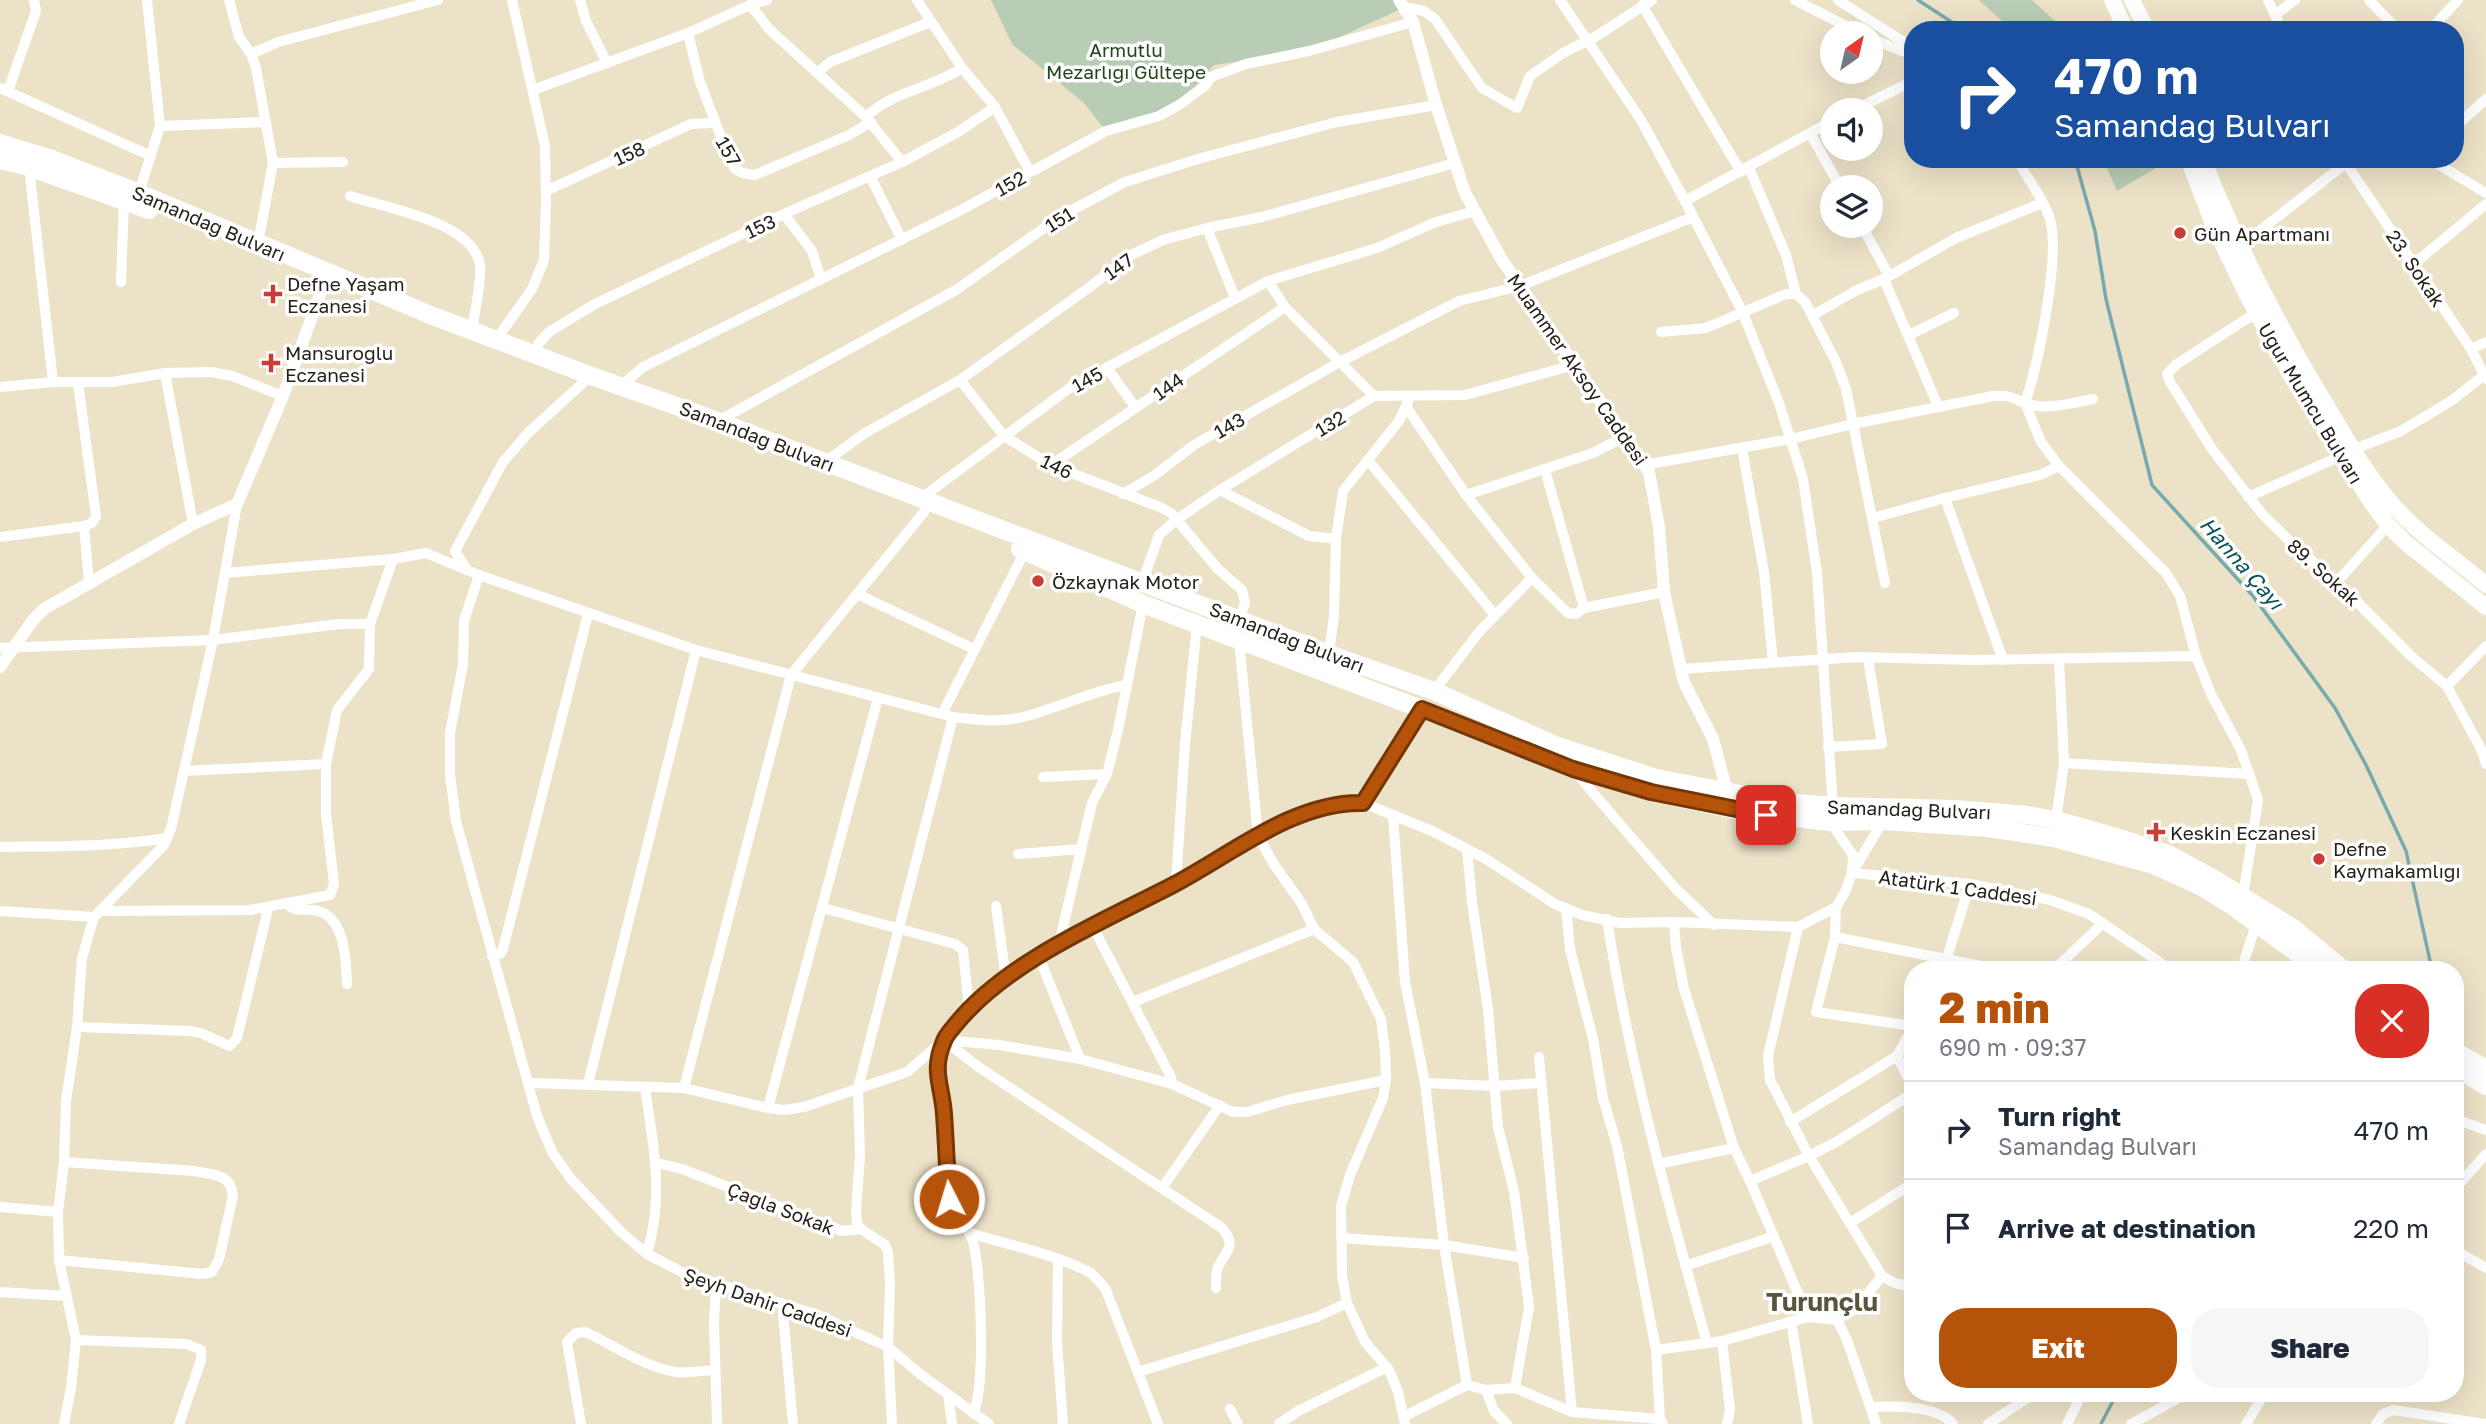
<!DOCTYPE html>
<html lang="en">
<head>
<meta charset="utf-8">
<style>
	body { margin:0; font-family:"Golos Text",sans-serif; background:#f6f6f7; color:#1f2937; height:100vh; display:flex; flex-direction:column; font-size:26px; white-space:nowrap }
	* { box-sizing:border-box; margin:0 }
	p { font-size:23px; color:#747a83 }
	.icon { flex:none; width:38px; height:38px; fill:none; stroke:currentColor; stroke-width:2; stroke-linecap:round; stroke-linejoin:round }
	.map { position:relative; flex:1; overflow:hidden }
	.details { position:absolute; left:1904px; top:961px; width:560px; height:441px; display:flex; flex-direction:column; background:#fff; border-radius:28px; box-shadow:0 7px 28px #0002 }
	.details>* { flex:none }
	.guide { position:absolute; left:1904px; top:21px; width:560px; height:147px; border-radius:28px; box-shadow:0 7px 28px #0002; background:#1a4fa0; color:#fff; overflow:hidden }
	.needle { width:46px; rotate:34deg }
	.buttons { position:absolute; left:1820px; top:21px; display:grid; gap:14px }
	.buttons a { display:grid; place-items:center; width:63px; height:63px; border-radius:50%; background:#fff; box-shadow:0 7px 28px #0002; font-size:35px }
	.pin { position:absolute; display:grid; place-items:center; width:60px; height:60px; color:#fff; margin:-30px; border-radius:14px; box-shadow:0 4px 10px #0006 }
	.me { position:absolute; width:77px; margin:-38px; rotate:355deg; stroke-linejoin:round; filter:drop-shadow(0 0 5px #0008) }
	.turn { display:flex; align-items:center; gap:24px; height:147px; padding:0 35px; font-size:32px }
	.turn .icon { width:91px; height:91px; stroke-width:2.5 }
	.turn b { display:block; font-size:49px; line-height:60px }
	.round { display:grid; place-items:center; flex:none; width:74px; height:74px; border-radius:28px; background:#f6f6f7 }
	.summary { display:flex; align-items:center; justify-content:space-between; height:119px; padding:0 35px }
	h1 { font-size:42px; font-weight:800; line-height:52px; color:#b45309 }
	.action { display:flex; gap:14px; margin-top:auto; padding:14px 35px }
	.action a { flex:1; height:80px; border-radius:28px; background:#b45309; color:#fff; font-size:28px; font-weight:800; line-height:80px; text-align:center }
	.action a+a { background:#f6f6f7; color:#1f2937 }
	ul { padding:0; list-style:none }
	li { display:flex; align-items:center; gap:21px; height:98px; padding:0 35px; border-top:2px solid #e0e1e3 }
	li div { flex:1 }
	li b { display:block; font-size:26px }
	li em { font-style:normal }
	.map>svg:first-child { display:block }
	.green { fill:#b9ccb5 }
	.lines { fill:none; stroke-linecap:round; stroke-linejoin:round }
	.stream { stroke:#77aaae; stroke-width:3.5 }
	.minor { stroke:#fff; stroke-width:10 }
	.tertiary { stroke:#fff; stroke-width:12 }
	.primary { stroke:#fff; stroke-width:16 }
	.trunk { stroke:#fff; stroke-width:18 }
	.route-casing { stroke:#753606; stroke-width:18 }
	.route { stroke:#b45309; stroke-width:12 }
	.poi-dot { fill:#cb3c37; stroke:#fff; stroke-width:2.5 }
	.labels { text-anchor:middle; dominant-baseline:central; stroke-width:7; stroke-linejoin:round; paint-order:stroke }
	.park-label { font-size:19px; fill:#214619; stroke:#fff }
	.street-label { font-size:19px; fill:#262219; stroke:#fff }
	.poi-label { font-size:19px; fill:#262219; stroke:#fff; text-anchor:start }
	.water-label { font-size:21px; font-style:italic; fill:#07545a; stroke:#fff }
	.district-label { font-size:26px; font-weight:bold; fill:#5b533c; stroke:#fff }
</style>
</head>
<body>
<div class="map">
<svg width="2486" height="1424" viewBox="0 0 2486 1424">
	<rect width="100%" height="100%" fill="#ece2c8"/>
	<g class="green">
		<polygon points="991,0 1395,0 1401,9 1309,51 1214,65 1179,105 1106,131 1084,103 1012,44"/>
		<polygon points="1979,0 2032,0 2065,30 2012,30"/>
		<polygon points="2103,159 2171,159 2117,191"/>
	</g>
	<g class="lines">
		<g class="stream">
			<polyline points="1918,0 1964,30"/>
			<polyline points="2075,159 2095,231 2106,299 2152,485 2253,596 2335,708 2366,765 2406,851 2432,970"/>
			<polyline points="2455,1101 2460,1089 2457,1077"/>
			<polyline points="2101,1424 2117,1393"/>
		</g>
		<g class="minor">
			<polyline points="229,0 239,37 251,54 256,68 273,163 258,243"/>
			<polyline points="580,0 586,21 607,63"/>
			<polyline points="917,0 962,68 995,107 1030,172"/>
			<polyline points="1560,0 1641,120 1685,201 1742,311 1779,403 1803,479 1817,573 1833,806"/>
			<polyline points="1795,0 1860,33"/>
			<polyline points="1838,0 1913,48"/>
			<polyline points="2268,0 2282,30"/>
			<polyline points="2369,0 2398,30"/>
			<polyline points="750,5 770,30 866,117 902,162"/>
			<polyline points="1642,5 1741,172"/>
			<polyline points="1404,7 1424,11 1435,19 1482,88 1517,108 1530,76 1563,53 1595,37 1652,0"/>
			<polyline points="2275,15 2295,0"/>
			<polyline points="2430,30 2458,0"/>
			<polyline points="688,33 700,82 728,155 735,169 743,173 755,175 849,135 871,122"/>
			<polyline points="1871,39 1913,55"/>
			<polyline points="251,54 278,42 438,0"/>
			<polyline points="818,72 830,62 930,22"/>
			<polyline points="0,88 151,156"/>
			<polyline points="533,90 688,33 750,5 767,0"/>
			<polyline points="8,91 36,11 34,0"/>
			<polyline points="1854,110 1913,81"/>
			<path d="M 866,117 C 893,91 932,88 962,68"/>
			<polyline points="160,126 266,122"/>
			<polyline points="2455,127 2486,99"/>
			<polyline points="1810,133 1840,187"/>
			<path d="M 2017,159 C 2027,178 2042,197 2049,216 C 2062,252 2038,365 2025,403 L 2041,442 L 2059,466 L 2166,573 L 2180,596 L 2196,656 L 2211,694 L 2241,750 L 2258,800 L 2243,896"/>
			<polyline points="2343,159 2471,349 2486,379"/>
			<polyline points="2429,159 2486,193"/>
			<polyline points="273,163 343,162"/>
			<polyline points="29,167 53,382"/>
			<polyline points="1749,168 1786,255 1796,294"/>
			<polyline points="870,176 902,240"/>
			<polyline points="546,191 691,124 714,123"/>
			<polyline points="139,193 160,126 147,0"/>
			<path d="M 350,196 C 385,208 473,221 480,265 C 482,280 474,315 472,331"/>
			<polyline points="1685,201 1832,121"/>
			<polyline points="784,214 812,251 821,279"/>
			<polyline points="1862,226 1889,276"/>
			<polyline points="1207,228 1235,298"/>
			<polyline points="2239,247 2345,164"/>
			<polyline points="2414,264 2486,204"/>
			<polyline points="1884,279 1938,406"/>
			<polyline points="121,282 124,200"/>
			<polyline points="2257,312 2177,364 2167,374 2170,382 2212,449 2263,515 2297,548 2337,582 2412,657 2447,686 2481,749 2486,764"/>
			<polyline points="1813,315 1857,290 1884,279 1956,238 2042,203"/>
			<polyline points="1661,332 1706,328 1786,294 1796,294 1805,302 1836,362 1846,389 1885,583"/>
			<polyline points="1909,335 1954,313"/>
			<polyline points="496,340 532,289 544,260 546,202 545,146 512,0"/>
			<polyline points="2471,349 2486,342"/>
			<polyline points="536,355 538,344 549,332 595,304 784,214 902,162 958,132 995,107"/>
			<polyline points="1107,368 1136,408"/>
			<polyline points="165,373 193,524"/>
			<polyline points="960,380 1004,436 1051,465 1162,508 1171,513 1218,569 1242,590 1245,603 1239,620"/>
			<polyline points="621,386 643,367 959,211 1106,131 1159,116 1179,105 1206,85 1211,77 1246,64 1309,51 1413,22"/>
			<polyline points="0,387 53,382 112,382 165,373 211,372 232,376 283,396"/>
			<polyline points="1374,396 1285,307 1268,281 1377,248 1436,222 1475,211"/>
			<polyline points="1407,408 1466,495 1532,578 1479,632 1434,691"/>
			<polyline points="718,421 956,290 1061,216 1125,182 1201,158 1337,122 1436,105"/>
			<polyline points="1742,448 1764,572 1773,662"/>
			<polyline points="2352,450 2401,431 2451,401 2483,376"/>
			<polyline points="1368,460 1495,615"/>
			<polyline points="825,462 865,433 960,380 1087,289 1131,255 1163,240 1207,228 1262,217 1455,163"/>
			<polyline points="1051,465 1285,307"/>
			<path d="M 1644,465 L 1791,439 L 1853,424 L 1993,396 C 2014,395 2008,397 2025,403 C 2046,411 2072,403 2093,399"/>
			<polyline points="1545,470 1584,608 1664,592"/>
			<polyline points="1220,490 1309,536 1336,539"/>
			<polyline points="1123,494 1155,475 1194,445 1338,363 1459,301 1520,286 1693,217"/>
			<polyline points="1466,495 1593,453 1624,437"/>
			<polyline points="2248,497 2341,456"/>
			<polyline points="1945,498 2003,660"/>
			<polyline points="920,499 1071,387 1268,281"/>
			<polyline points="1873,518 1945,498 2040,475 2059,466"/>
			<polyline points="84,526 89,583"/>
			<polyline points="0,537 84,526 92,523 96,516 78,383"/>
			<polyline points="467,570 455,551 503,462 529,432 585,381"/>
			<path d="M 225,573 L 393,559 L 426,553 L 479,575 L 696,650 L 953,717 C 976,720 1000,723 1023,717 C 1058,708 1091,691 1126,685"/>
			<polyline points="479,575 464,621 463,664 450,733 450,775 456,821 537,1116 552,1152 571,1179 621,1232 647,1254 686,1274 818,1315 888,1347 920,1374 989,1424"/>
			<polyline points="1532,578 1568,613 1576,614 1584,608"/>
			<polyline points="2337,582 2388,525"/>
			<polyline points="1142,583 1159,535 1176,520 1220,490 1374,396 1465,395 1574,365"/>
			<polyline points="857,594 974,649"/>
			<polyline points="1239,640 1258,836 1273,863 1302,904 1314,929 1353,962 1381,1019 1385,1051 1386,1080 1383,1098 1350,1175 1341,1206 1342,1276 1347,1303 1365,1342 1389,1370 1398,1392 1405,1424"/>
			<polyline points="0,648 213,640 339,624 370,624"/>
			<polyline points="1329,653 1334,616 1336,539 1343,491 1399,421 1408,402"/>
			<polyline points="1681,669 1857,657 1972,660 2196,656"/>
			<polyline points="2447,686 2486,646"/>
			<polyline points="942,714 1025,551"/>
			<polyline points="1828,747 1882,744 1868,659"/>
			<polyline points="2064,763 2249,774"/>
			<polyline points="184,771 326,764"/>
			<polyline points="1575,772 1676,889 1714,925"/>
			<polyline points="1043,777 1107,774"/>
			<polyline points="1363,803 1422,709"/>
			<polyline points="1393,815 1405,982 1425,1083 1444,1245 1467,1385"/>
			<polyline points="2056,820 2064,763 2059,659"/>
			<polyline points="1883,821 1852,873 1970,884 2050,900 2089,914 2171,970"/>
			<path d="M 0,847 C 56,846 111,847 167,838"/>
			<polyline points="1467,849 1472,902 1488,1009 1498,1127 1514,1191 1529,1307 1515,1388"/>
			<polyline points="1018,854 1081,849"/>
			<polyline points="1176,883 1185,743 1197,624"/>
			<path d="M 286,903 C 294,912 301,909 312,910 C 345,912 346,959 347,984"/>
			<polyline points="996,906 1006,979"/>
			<polyline points="1836,907 1835,937 1816,1012 1913,1026"/>
			<polyline points="823,908 955,944 963,950 969,1009"/>
			<polyline points="1566,908 1570,949 1593,1039 1603,1098 1617,1146 1656,1350 1660,1419 1663,1424"/>
			<polyline points="0,911 94,917"/>
			<polyline points="102,911 250,910 330,895 334,884 326,814 326,764 337,710 369,669 370,624 393,559"/>
			<path d="M 1607,919 C 1629,1063 1668,1203 1707,1343"/>
			<polyline points="1674,922 1676,948 1684,989 1734,1148 1750,1181 1808,1317"/>
			<polyline points="1092,925 1171,1077 1172,1084"/>
			<polyline points="1798,927 1768,1056 1770,1080 1809,1156 1882,1276"/>
			<polyline points="1835,937 2001,970"/>
			<polyline points="1059,944 1092,803 1107,774 1118,730 1143,604"/>
			<polyline points="492,956 500,954 503,949 588,614"/>
			<polyline points="1039,957 1080,1059"/>
			<polyline points="1943,970 1970,884"/>
			<polyline points="2054,970 2103,923"/>
			<polyline points="2241,970 2257,922"/>
			<polyline points="1133,1002 1314,929"/>
			<polyline points="77,1027 190,1031 201,1033 229,1046 237,1038 268,909"/>
			<polyline points="944,1040 999,1045 1080,1059 1172,1084 1233,1112 1247,1112 1287,1100 1386,1080"/>
			<path d="M 944,1040 L 977,1066 L 1222,1228 C 1239,1248 1223,1252 1217,1270 C 1216,1276 1216,1282 1216,1288"/>
			<path d="M 944,1041 C 941,1051 936,1062 936,1072 C 935,1084 942,1097 943,1109 C 948,1138 941,1172 950,1200 C 955,1216 968,1227 973,1242 C 981,1269 986,1390 973,1413"/>
			<polyline points="1897,1056 1913,1088"/>
			<polyline points="1539,1057 1572,1412"/>
			<polyline points="530,1083 684,1088 768,1108 783,1110 804,1107 907,1072 944,1040 969,1009 999,983 1059,944 1115,913 1176,883 1258,836 1309,812 1346,802 1363,803 1432,831 1486,859 1555,904 1582,915 1620,923 1674,922 1798,927 1836,907 1845,892 1852,873 1853,855 1830,822"/>
			<polyline points="1425,1083 1495,1086 1541,1083"/>
			<polyline points="588,1084 696,650"/>
			<path d="M 645,1088 C 654,1148 664,1195 647,1254"/>
			<polyline points="684,1088 791,675 924,512"/>
			<polyline points="768,1108 878,698"/>
			<polyline points="2455,1119 2486,1130"/>
			<polyline points="1790,1122 1897,1056 1913,1027"/>
			<polyline points="657,1163 682,1169 842,1231 861,1229 885,1245 888,1252 890,1284 888,1347 892,1424"/>
			<polyline points="1658,1164 1734,1148"/>
			<polyline points="1750,1181 1809,1156 1838,1141 1913,1093"/>
			<polyline points="1162,1188 1220,1105"/>
			<polyline points="2455,1189 2486,1154"/>
			<polyline points="0,1207 58,1212"/>
			<polyline points="1850,1223 1913,1183"/>
			<polyline points="861,1229 857,1223 856,1212 860,1156 858,1088 953,717"/>
			<path d="M 970,1233 C 1008,1245 1051,1253 1087,1271 C 1095,1275 1101,1283 1106,1290 L 1158,1424"/>
			<polyline points="1341,1238 1444,1245 1524,1258"/>
			<polyline points="2455,1250 2486,1268"/>
			<path d="M 59,1260 L 203,1274 L 212,1272 L 219,1259 L 233,1196 C 231,1173 213,1175 194,1171 L 64,1162"/>
			<polyline points="1058,1260 1057,1342 1063,1424"/>
			<polyline points="1685,1266 1772,1237"/>
			<polyline points="716,1283 714,1322 717,1424"/>
			<polyline points="0,1292 66,1296"/>
			<polyline points="782,1303 793,1424"/>
			<polyline points="2455,1312 2458,1314"/>
			<polyline points="1837,1320 1856,1308 1882,1276 1895,1283 1913,1287"/>
			<polyline points="1791,1321 1808,1424"/>
			<polyline points="76,1340 187,1344 201,1350 201,1360 179,1424"/>
			<polyline points="1722,1341 1730,1410 1727,1424"/>
			<polyline points="1656,1350 1722,1341 1808,1317 1837,1320 1847,1340 1876,1424"/>
			<polyline points="1138,1372 1317,1317 1347,1303"/>
			<polyline points="1486,1390 1494,1411 1507,1424"/>
			<polyline points="2062,1393 2079,1400 2067,1424"/>
			<polyline points="948,1395 952,1424"/>
			<path d="M 1870,1407 C 1893,1406 1937,1405 1953,1424"/>
			<polyline points="1230,1409 1238,1424"/>
			<polyline points="1405,1416 1467,1385 1486,1390 1515,1388 1572,1412 1660,1419"/>
			<polyline points="64,1424 71,1388 76,1340 59,1260 58,1212 64,1162 66,1101 77,1027 82,958 94,917 164,845 171,829 213,640 237,504"/>
			<path d="M 581,1424 L 567,1342 L 576,1333 L 585,1332 C 614,1345 644,1367 676,1372 C 689,1373 702,1371 715,1370"/>
			<polyline points="1279,1424 1298,1411 1387,1367"/>
			<polyline points="1988,1424 2035,1393"/>
			<polyline points="2131,1424 2188,1393"/>
			<polyline points="2246,1424 2265,1393"/>
			<polyline points="2376,1424 2383,1414 2393,1410 2486,1424"/>
		</g>
		<g class="tertiary">
			<polyline points="1399,0 1413,22 1436,105 1465,193 1502,260 1649,472 1659,527 1664,592 1681,669 1684,682 1713,739 1727,791"/>
			<polyline points="0,667 33,620 44,609 193,524 237,504 283,396 325,281"/>
		</g>
		<g class="primary">
			<polyline points="2112,0 2126,30"/>
			<polyline points="2132,0 2147,30"/>
			<polyline points="2188,159 2213,224 2247,295 2293,379 2371,502 2388,525 2406,543 2486,607"/>
			<path d="M 2203,159 C 2236,244 2278,325 2325,403 C 2346,438 2366,474 2393,505 C 2420,536 2455,558 2486,585"/>
		</g>
		<g class="trunk">
			<polyline points="0,143 49,158 139,193 433,316 586,374 696,413 1340,658 1434,691 1555,745 1656,778 1782,802 1833,806 1955,809 2027,815 2056,820 2126,840 2168,854 2216,880 2293,928 2344,970"/>
			<polyline points="0,160 29,167 149,210"/>
			<polyline points="1020,549 1143,604 1432,713 1573,769 1651,792 1744,812 1830,822 1883,821 1988,828 2054,838 2154,865 2202,887 2231,905 2320,970"/>
			<polyline points="2455,1051 2486,1069"/>
			<polyline points="2455,1067 2486,1086"/>
		</g>
	</g>
	<g class="lines">
		<defs>
			<path id="route" d="M 949,1199 C 947,1171 946,1142 944,1114 C 942,1085 931,1071 944,1041 C 946,1035 952,1029 956,1024 C 1007,961 1104,921 1175,884 C 1232,854 1295,801 1363,803 L 1422,709 L 1573,769 L 1651,792 L 1766,815"/>
		</defs>
		<use href="#route" class="route-casing"/>
		<use href="#route" class="route"/>
	</g>
	<g class="poi-dot">
		<circle cx="2180" cy="233" r="7"/>
		<path d="M269.5 283.5h7v7h7v7h-7v7h-7v-7h-7v-7h7z"/>
		<path d="M267.5 352.5h7v7h7v7h-7v7h-7v-7h-7v-7h7z"/>
		<circle cx="1038" cy="581" r="7"/>
		<path d="M2152.5 821.5h7v7h7v7h-7v7h-7v-7h-7v-7h7z"/>
		<circle cx="2319" cy="859" r="7"/>
	</g>
	<g class="labels">
		<g class="park-label">
			<text x="1126" y="49">Armutlu<tspan x="1126" dy="22">Mezarlığı Gültepe</tspan></text>
		</g>
		<g class="street-label">
			<text transform="translate(729 151) rotate(61)">157</text>
			<text transform="translate(629 153) rotate(-24)">158</text>
			<text transform="translate(1010 183) rotate(-29)">152</text>
			<text transform="translate(1059 219) rotate(-32)">151</text>
			<text transform="translate(209 223) rotate(23)">Samandağ Bulvarı</text>
			<text transform="translate(760 226) rotate(-25)">153</text>
			<text transform="translate(1118 266) rotate(-36)">147</text>
			<text transform="translate(2416 268) rotate(56)">23. Sokak</text>
			<text transform="translate(1578 369) rotate(55)">Muammer Aksoy Caddesi</text>
			<text transform="translate(1087 379) rotate(-29)">145</text>
			<text transform="translate(1168 386) rotate(-35)">144</text>
			<text transform="translate(2311 403) rotate(59)">Uğur Mumcu Bulvarı</text>
			<text transform="translate(1330 423) rotate(-31)">132</text>
			<text transform="translate(1229 425) rotate(-30)">143</text>
			<text transform="translate(757 436) rotate(21)">Samandağ Bulvarı</text>
			<text transform="translate(1057 466) rotate(26)">146</text>
			<text transform="translate(2324 572) rotate(42)">89. Sokak</text>
			<text transform="translate(1287 637) rotate(21)">Samandağ Bulvarı</text>
			<text transform="translate(1909 809) rotate(2)">Samandağ Bulvarı</text>
			<text transform="translate(1958 887) rotate(8)">Atatürk 1 Caddesi</text>
			<text transform="translate(781 1208) rotate(21)">Çağla Sokak</text>
			<text transform="translate(768 1302) rotate(19)">Şeyh Dahir Caddesi</text>
		</g>
		<g class="poi-label">
			<text x="2194" y="233">Gün Apartmanı</text>
			<text x="287" y="283">Defne Yaşam<tspan x="287" dy="22">Eczanesi</tspan></text>
			<text x="285" y="352">Mansuroğlu<tspan x="285" dy="22">Eczanesi</tspan></text>
			<text x="1052" y="581">Özkaynak Motor</text>
			<text x="2170" y="832">Keskin Eczanesi</text>
			<text x="2333" y="848">Defne<tspan x="2333" dy="22">Kaymakamlığı</tspan></text>
		</g>
		<g class="water-label">
			<text transform="translate(2242 563) rotate(49)">Hanna Çayı</text>
		</g>
		<g class="district-label">
			<text x="1822" y="1301">Turunçlu</text>
		</g>
	</g>
</svg>
<div class="buttons">
<a><svg class="needle" viewBox="-14 -14 28 28"><path d="M0-13l5 13h-10z" fill="#e53935"/><path d="M0 13l5-13h-10z" fill="#747a83"/></svg></a>
<a><svg class="icon" aria-label="sound" viewBox="0 0 24 24"><path d="M4 9h4l5-4v14l-5-4H4zM17 9q2 3 0 6"/></svg></a>
<a><svg class="icon" aria-label="layers" viewBox="0 0 24 24"><path d="M12 4l9 5-9 5-9-5zM3 14l9 5 9-5"/></svg></a>
</div>
<div class="pin" style="left:1766px;top:815px;background:#d93025"><svg class="icon" aria-label="arrive" viewBox="0 0 24 24"><path d="M6 21V4h12l-3 4 3 4H6"/></svg></div>
<svg class="me" style="left:949px;top:1199px" viewBox="-20 -20 40 40"><circle r="17" fill="#b45309" stroke="#fff" stroke-width="3"/><path d="M0-11L8 9 0 5-8 9z" fill="#fff"/></svg>
<div class="guide">
<div class="turn"><svg class="icon" aria-label="right" viewBox="0 0 24 24"><path d="M7 20v-9h11M14 6l5 5-5 5"/></svg><div><b>470 m</b>Samandağ Bulvarı</div></div>
</div>
<section class="details">
<div class="summary"><div><h1>2 min</h1><p>690 m · 09:37</p></div><a class="round" style="background:#d93025;color:#fff"><svg class="icon" aria-label="close" viewBox="0 0 24 24"><path d="M6 6l12 12M18 6L6 18"/></svg></a></div>
<ul>
<li><svg class="icon" aria-label="right" viewBox="0 0 24 24"><path d="M7 20v-9h11M14 6l5 5-5 5"/></svg><div><b>Turn right</b><p>Samandağ Bulvarı</p></div><em>470 m</em></li>
<li><svg class="icon" aria-label="arrive" viewBox="0 0 24 24"><path d="M6 21V4h12l-3 4 3 4H6"/></svg><div><b>Arrive at destination</b></div><em>220 m</em></li>
</ul>
<div class="action"><a>Exit</a><a>Share</a></div>
</section>
</div>
</body>
</html>
